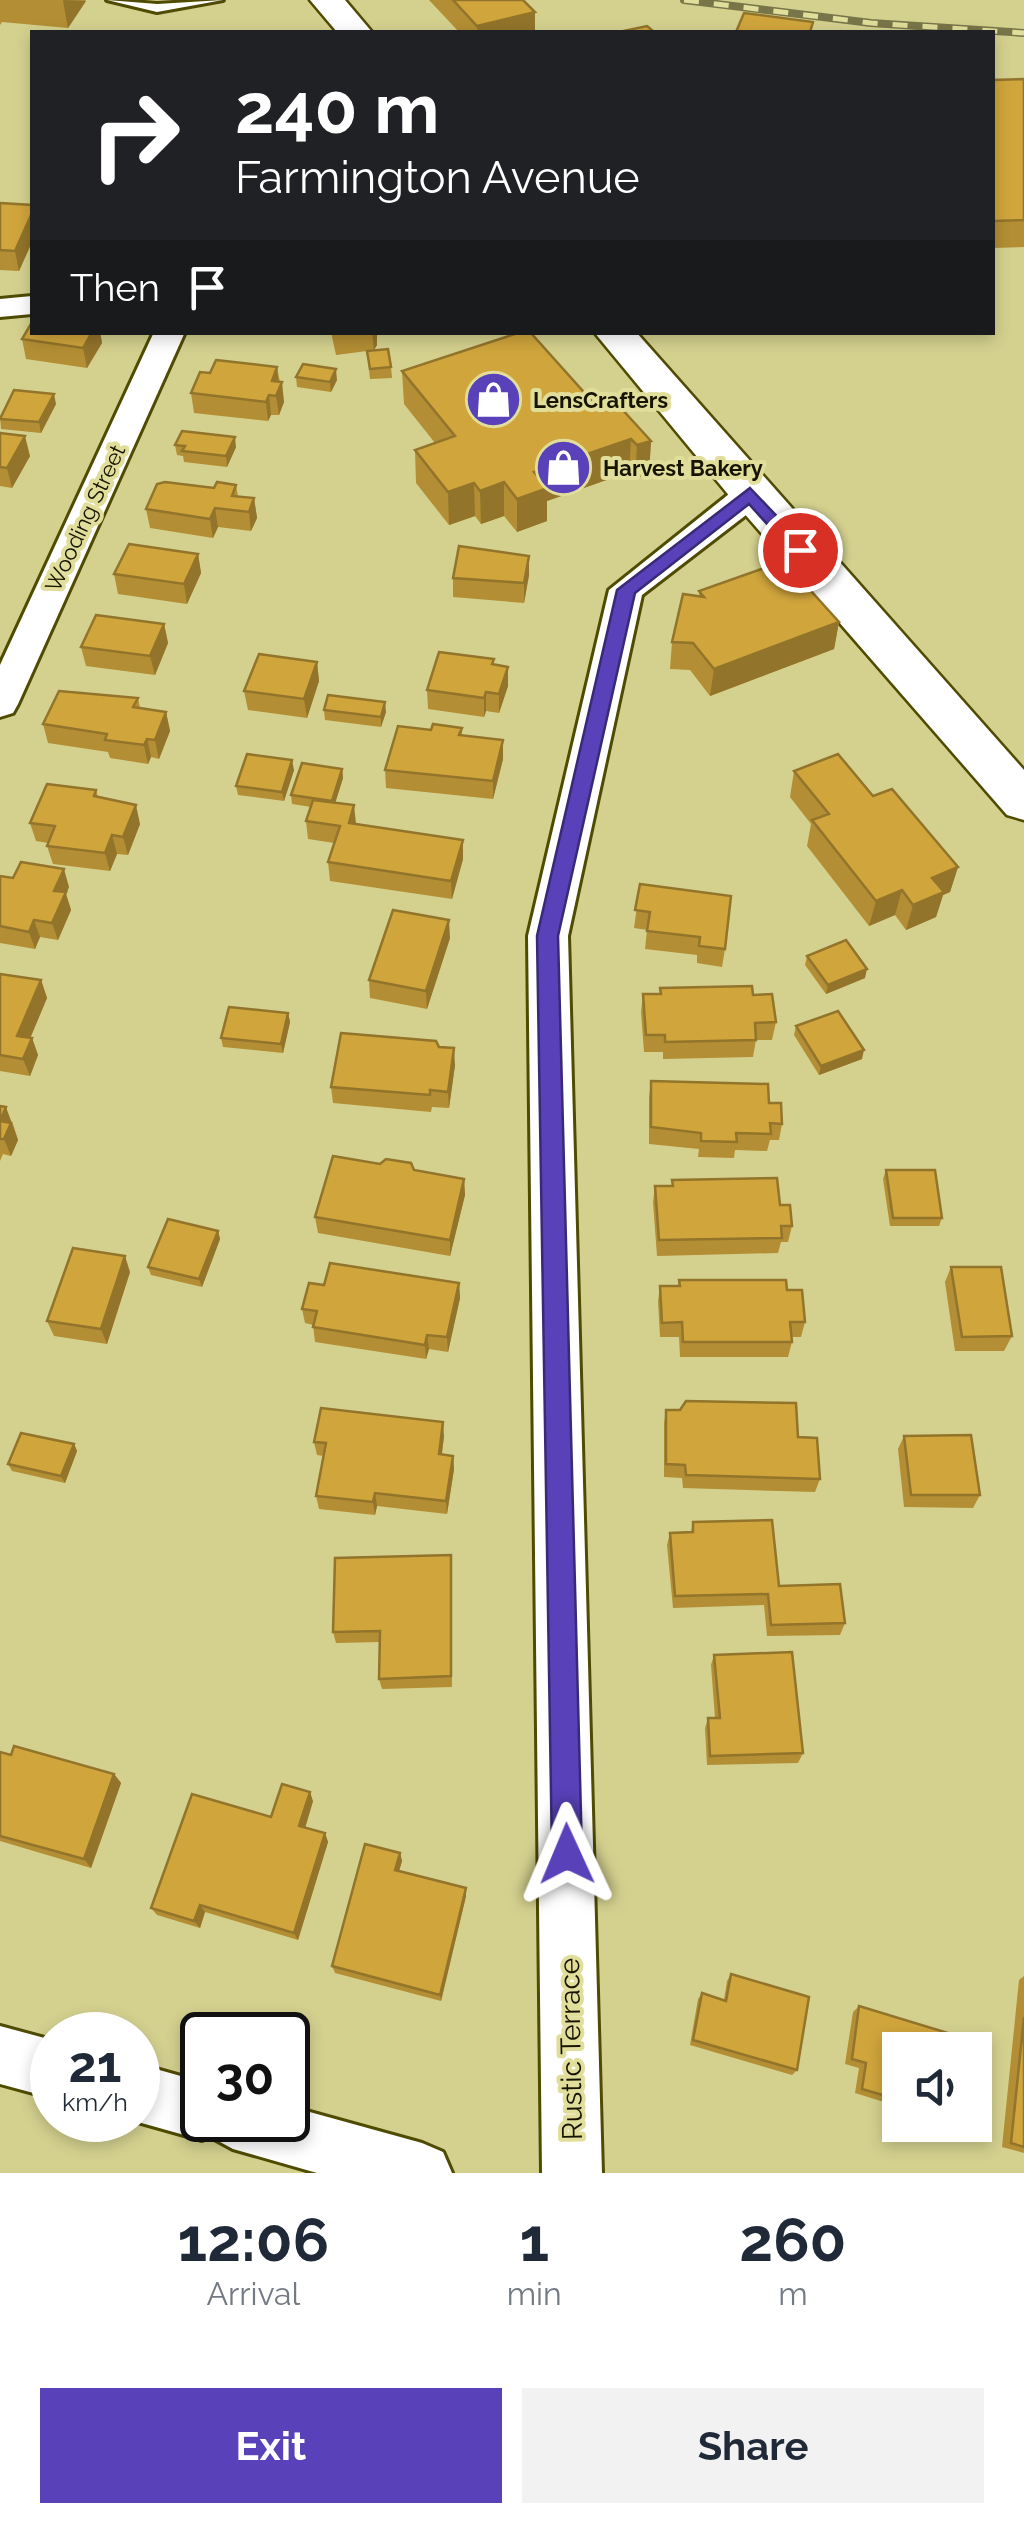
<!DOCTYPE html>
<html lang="en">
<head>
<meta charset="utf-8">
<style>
	body { margin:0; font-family:Raleway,sans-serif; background:#f2f2f3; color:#1f2937; height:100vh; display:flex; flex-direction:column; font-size:38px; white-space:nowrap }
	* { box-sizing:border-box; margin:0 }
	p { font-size:32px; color:#747a83 }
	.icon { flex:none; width:55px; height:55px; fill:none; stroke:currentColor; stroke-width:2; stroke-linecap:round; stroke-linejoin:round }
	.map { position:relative; height:2173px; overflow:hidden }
	.details { display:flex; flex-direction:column; background:#fff; flex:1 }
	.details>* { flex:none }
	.guide { position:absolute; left:30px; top:30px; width:965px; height:305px; border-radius:0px; box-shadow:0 5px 15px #0003; background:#202124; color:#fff; overflow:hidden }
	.buttons { position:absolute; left:882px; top:2032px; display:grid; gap:20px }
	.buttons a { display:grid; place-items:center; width:110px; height:110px; border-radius:0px; background:#fff; box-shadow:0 5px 15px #0003; font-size:50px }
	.speed { position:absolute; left:30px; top:2012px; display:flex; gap:20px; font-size:50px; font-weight:700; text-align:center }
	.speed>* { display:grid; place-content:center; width:130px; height:130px; border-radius:50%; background:#fff; box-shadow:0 5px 15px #0003; line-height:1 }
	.speed small { font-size:25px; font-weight:400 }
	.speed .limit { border:5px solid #111; border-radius:15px; background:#fff; color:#111 }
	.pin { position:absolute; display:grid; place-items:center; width:85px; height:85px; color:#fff; margin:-42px; border:5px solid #fff; border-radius:50%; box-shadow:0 2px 10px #0007 }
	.me { position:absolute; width:110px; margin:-55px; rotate:359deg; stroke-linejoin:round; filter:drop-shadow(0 0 8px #0008) }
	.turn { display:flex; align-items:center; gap:35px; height:210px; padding:0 40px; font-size:45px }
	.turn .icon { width:130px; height:130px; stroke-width:2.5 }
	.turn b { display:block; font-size:70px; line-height:85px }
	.then { display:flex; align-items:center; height:95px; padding:0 40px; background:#0003; gap:20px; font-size:38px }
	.eta { display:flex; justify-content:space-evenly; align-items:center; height:170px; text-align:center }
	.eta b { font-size:60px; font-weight:700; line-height:70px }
	.action { display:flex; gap:20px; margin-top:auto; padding:20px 40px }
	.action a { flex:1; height:115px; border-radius:0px; background:#5841b9; color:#fff; font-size:40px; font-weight:700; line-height:115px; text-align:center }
	.action a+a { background:#f2f2f3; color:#1f2937 }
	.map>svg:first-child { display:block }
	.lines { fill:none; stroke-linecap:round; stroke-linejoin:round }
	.service-casing { stroke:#4f4b00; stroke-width:6 }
	.minor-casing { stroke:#4f4b00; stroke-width:6 }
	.trunk-casing { stroke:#4f4b00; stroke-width:5 }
	.service { fill:#fff; fill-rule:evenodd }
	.minor { fill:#fff; fill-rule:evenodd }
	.trunk { fill:#fff; fill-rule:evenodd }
	.rail-casing { stroke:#787549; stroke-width:8 }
	.rail { stroke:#e1de9b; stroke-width:5; stroke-dasharray:15; stroke-linecap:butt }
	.wall { fill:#b38e34 }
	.shaded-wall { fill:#92742a }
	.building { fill:#d0a53c; stroke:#92742a; stroke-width:2.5 }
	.route { fill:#5841b9; stroke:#392a78; stroke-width:2.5 }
	.labels { text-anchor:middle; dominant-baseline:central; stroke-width:8; stroke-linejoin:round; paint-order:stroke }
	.far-poi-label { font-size:22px; font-weight:bold; fill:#161400; stroke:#e1de9b; text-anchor:start }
	.far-street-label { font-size:22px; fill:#161400; stroke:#e1de9b }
	.street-label { font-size:28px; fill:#161400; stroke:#e1de9b }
</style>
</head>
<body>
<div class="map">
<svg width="1024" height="2173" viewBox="0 0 1024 2173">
	<rect width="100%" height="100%" fill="#d4d18f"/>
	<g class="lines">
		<defs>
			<polygon id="service" points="107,0 157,4 223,0 157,12"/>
			<g id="minor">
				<polygon points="32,296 32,314 0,317 0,299"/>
				<polygon points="154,332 185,332 18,704 13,713 0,717 0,665"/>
				<polygon points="751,483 763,486 768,494 763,502 642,595 568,936 602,2173 542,2173 528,936 609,590 739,486"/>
				<polygon points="0,2026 52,2040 52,2098 0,2084"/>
				<polygon points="138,2064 202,2082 202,2120 288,2120 288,2106 422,2143 443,2152 452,2173 317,2173 233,2149 211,2137 202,2140 138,2122 133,2120 138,2120"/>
			</g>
			<g id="trunk">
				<polygon points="310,0 345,0 372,32 337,32"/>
				<polygon points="594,332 636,332 1024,770 1024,820 1007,815 736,504"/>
			</g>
		</defs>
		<use href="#service" class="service-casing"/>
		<use href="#minor" class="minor-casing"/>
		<use href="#trunk" class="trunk-casing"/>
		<use href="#service" class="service"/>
		<use href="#minor" class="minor"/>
		<use href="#trunk" class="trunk"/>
		<defs>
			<polyline id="rail" points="684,0 871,23 1024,33"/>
		</defs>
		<use href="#rail" class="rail-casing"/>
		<use href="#rail" class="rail"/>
	</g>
	<g class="wall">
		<polygon points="0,0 85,0 86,1 68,28 2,22 0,25"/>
		<polygon points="429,0 523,0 535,32 459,32"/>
		<polygon points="1024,79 1024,247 992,248 992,80"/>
		<polygon points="0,203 32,205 32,242 19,271 0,270"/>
		<polygon points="32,332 100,332 102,343 87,368 26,359 22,339"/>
		<polygon points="331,332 377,332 377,345 374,350 391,367 392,378 370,379 367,351 336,355"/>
		<polygon points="277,367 284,402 279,415 271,415 268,421 194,413 191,393 210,373"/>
		<polygon points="402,371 591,400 651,441 649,474 635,479 629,472 547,501 547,521 517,532 504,516 481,524 475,516 449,525 416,483 415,450 435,443 404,404"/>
		<polygon points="296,377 337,380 331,392 297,387"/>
		<polygon points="56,404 41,433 1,429 0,416"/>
		<polygon points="0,433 30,456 12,488 0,486"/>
		<polygon points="175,445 236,447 227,467 184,462 183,456 177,455"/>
		<polygon points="236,485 238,496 254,498 257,518 251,531 218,527 213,538 150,528 146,509 214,488"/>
		<polygon points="198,554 201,573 187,604 118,594 114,574"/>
		<polygon points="529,556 529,575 524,603 453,597 453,578"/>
		<polygon points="699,591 839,622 834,649 710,696 690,670 670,669 672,642 699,596"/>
		<polygon points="164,624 168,643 155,675 86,666 81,647"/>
		<polygon points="317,662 319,681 307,718 248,710 244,691"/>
		<polygon points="494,665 508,686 499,713 486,711 484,717 428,709 427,690"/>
		<polygon points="138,698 140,708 166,712 170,731 159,759 151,757 148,764 110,758 108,752 48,743 43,724"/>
		<polygon points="324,710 386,712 381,727 325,720"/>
		<polygon points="462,728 462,735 503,759 493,799 386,788 385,770 431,730"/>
		<polygon points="342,769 343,778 335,803 356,825 463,840 463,859 452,899 330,881 328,862 334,843 308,839 306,821 311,807 292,804 291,795"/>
		<polygon points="294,770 284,801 238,795 236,786"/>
		<polygon points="794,771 873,796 958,867 950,892 943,895 936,917 906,930 895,915 869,926 807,846 811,824 790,797"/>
		<polygon points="96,790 98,797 140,824 128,855 117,854 110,871 53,864 47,846 48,843 36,841 30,823"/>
		<polygon points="0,876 69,887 66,894 71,910 58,940 40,937 35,949 0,943"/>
		<polygon points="640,884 725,949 722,967 697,963 697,955 645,949 647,930 634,928"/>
		<polygon points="450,938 427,1009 370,998 369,980"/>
		<polygon points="807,956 865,978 826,994 805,965"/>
		<polygon points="0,974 41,980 47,998 30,1038 32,1038 38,1055 30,1076 0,1071"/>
		<polygon points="660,988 753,995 776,1022 772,1040 756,1040 753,1057 663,1059 663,1052 644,1052 641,1012 643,994 660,994"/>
		<polygon points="288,1013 290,1022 283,1053 223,1047 221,1038"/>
		<polygon points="796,1026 862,1059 819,1075 794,1035"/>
		<polygon points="439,1047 455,1065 449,1108 432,1107 431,1112 333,1103 331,1087"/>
		<polygon points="651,1081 769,1103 782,1124 779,1140 770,1140 767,1151 735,1150 734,1158 698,1157 699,1149 649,1144 649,1098"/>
		<polygon points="0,1106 13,1124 18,1140 11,1156 3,1154 0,1161"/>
		<polygon points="380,1164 464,1179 465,1195 450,1256 318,1233 315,1217"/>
		<polygon points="886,1170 942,1218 939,1226 890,1226 883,1179"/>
		<polygon points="672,1180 780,1205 792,1226 788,1242 781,1242 778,1253 657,1256 653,1202 655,1186 672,1186"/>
		<polygon points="218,1231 220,1239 202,1287 151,1275 148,1267"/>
		<polygon points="951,1267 1012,1336 1004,1351 955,1351 945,1282"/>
		<polygon points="130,1272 107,1344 54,1336 47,1321"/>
		<polygon points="679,1280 787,1290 805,1322 801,1337 791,1337 792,1342 788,1357 680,1357 679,1337 660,1337 658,1301 660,1286 678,1286"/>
		<polygon points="459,1283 460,1298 448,1352 429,1349 426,1359 315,1342 313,1325 305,1323 302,1309 324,1285"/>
		<polygon points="666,1410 798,1437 820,1479 815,1492 683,1488 682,1478 664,1477 664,1423"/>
		<polygon points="444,1436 442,1454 453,1456 454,1469 447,1514 377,1506 375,1515 319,1509 316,1496 324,1456 317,1455 314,1442"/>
		<polygon points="904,1436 980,1495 973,1508 904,1507 898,1449"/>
		<polygon points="74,1444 77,1451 65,1483 12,1471 8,1464"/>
		<polygon points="693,1522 779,1586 845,1623 840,1635 767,1636 764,1605 673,1608 667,1545 670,1533 691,1532"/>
		<polygon points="451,1555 452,1687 382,1689 379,1679 380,1642 336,1643 333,1632"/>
		<polygon points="714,1655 803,1753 798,1763 707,1765 705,1728 708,1718 715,1718 711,1665"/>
		<polygon points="0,1752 114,1774 121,1783 91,1868 0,1841"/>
		<polygon points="313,1801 305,1828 325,1833 328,1842 298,1940 205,1912 200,1928 157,1915 151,1908 271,1817"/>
		<polygon points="400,1853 402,1861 399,1871 466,1888 466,1896 441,2001 335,1973 332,1966"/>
		<polygon points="731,1974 797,2070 792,2075 690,2045 698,1999 702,1993 724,2000 727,1981"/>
		<polygon points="1024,1976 1024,2153 1002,2147 1019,1980"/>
		<polygon points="859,2006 900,2050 900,2107 855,2093 859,2068 845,2064 853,2012"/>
	</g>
	<g class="shaded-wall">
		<polygon points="64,0 86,1 68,28 63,1"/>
		<polygon points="535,12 535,32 478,32 477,26"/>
		<polygon points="32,213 32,242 19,271 15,251"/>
		<polygon points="92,332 100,332 102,343 87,368 83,348"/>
		<polygon points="372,332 377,332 377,345 374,350"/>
		<polygon points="277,367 279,387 272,381"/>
		<polygon points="336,369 337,380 331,392 330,382"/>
		<polygon points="282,382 284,402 279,415 276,396"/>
		<polygon points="54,394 56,404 41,433 39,422"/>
		<polygon points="269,395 271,415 268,421 266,402"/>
		<polygon points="25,436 30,456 12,488 7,468"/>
		<polygon points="235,437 236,447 227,467 226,456"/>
		<polygon points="631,439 629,472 547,501 547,521 517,532 517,499 534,472"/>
		<polygon points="651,441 649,474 635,479 637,445"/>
		<polygon points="504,482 504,516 481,524 480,491"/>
		<polygon points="474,483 475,516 449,525 448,492"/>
		<polygon points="254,498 257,518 251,531 249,512"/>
		<polygon points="215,508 218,527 213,538 210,519"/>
		<polygon points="198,554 201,573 187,604 184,584"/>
		<polygon points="529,556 529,575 524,603 524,583"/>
		<polygon points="839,622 834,649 710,696 714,669"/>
		<polygon points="164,624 168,643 155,675 150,656"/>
		<polygon points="317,662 319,681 307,718 304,699"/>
		<polygon points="508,667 508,686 499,713 499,694"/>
		<polygon points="486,692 486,711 484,717 484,698"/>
		<polygon points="385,702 386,712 381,727 381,717"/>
		<polygon points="166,712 170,731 159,759 155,740"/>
		<polygon points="147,739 151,757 148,764 144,745"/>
		<polygon points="503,740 503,759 493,799 493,781"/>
		<polygon points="292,760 294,770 284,801 282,792"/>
		<polygon points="342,769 343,778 333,810 332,801"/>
		<polygon points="136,805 140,824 128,855 123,837"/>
		<polygon points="354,805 356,824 349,823"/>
		<polygon points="112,835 117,854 110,871 105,853"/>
		<polygon points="463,840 463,859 452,899 451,881"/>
		<polygon points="958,867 950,892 943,895 936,917 906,930 913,905 932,878"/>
		<polygon points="64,869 69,887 66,894 71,910 58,940 52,923 54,891"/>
		<polygon points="902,890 895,915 869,926 876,901"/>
		<polygon points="34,920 40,937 35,949 29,932"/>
		<polygon points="449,920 450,938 427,1009 426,991"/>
		<polygon points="867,969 865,978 826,994 828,985"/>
		<polygon points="41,980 47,998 24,1053 17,1036"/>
		<polygon points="288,1013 290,1022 283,1053 281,1044"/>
		<polygon points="32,1038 38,1055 30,1076 23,1059"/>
		<polygon points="454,1048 455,1065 449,1108 448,1092"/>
		<polygon points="864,1050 862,1059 819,1075 821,1066"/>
		<polygon points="6,1107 18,1140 11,1156 4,1139 0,1121"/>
		<polygon points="464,1179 465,1195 450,1256 450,1240"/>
		<polygon points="218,1231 220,1239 202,1287 199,1279"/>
		<polygon points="125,1256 130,1272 107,1344 101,1329"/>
		<polygon points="459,1283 460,1298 448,1352 447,1337"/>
		<polygon points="427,1335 429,1349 426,1359 425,1345"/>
		<polygon points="443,1422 444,1436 440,1467 439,1454"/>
		<polygon points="74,1444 77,1451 65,1483 61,1476"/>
		<polygon points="453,1456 454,1469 447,1514 446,1501"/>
		<polygon points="375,1493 377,1506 375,1515 373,1502"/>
		<polygon points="114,1774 121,1783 91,1868 84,1859"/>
		<polygon points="310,1792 313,1801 303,1835 299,1826"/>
		<polygon points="325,1833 328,1842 298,1940 294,1933"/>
		<polygon points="400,1853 402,1861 397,1878 395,1870"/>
		<polygon points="466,1888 466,1896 441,2001 440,1995"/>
		<polygon points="200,1905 205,1912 200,1928 194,1921"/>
	</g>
	<g class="building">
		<polygon points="453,0 523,0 535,12 477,26"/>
		<polygon points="744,13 813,22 810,32 736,32"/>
		<polygon points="647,26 654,32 619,32"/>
		<polygon points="1024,79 1024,220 992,221 992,80"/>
		<polygon points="0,203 32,205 32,213 15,251 0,250"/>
		<polygon points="32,322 32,332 92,332 83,348 22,339"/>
		<polygon points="521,332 530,332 591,400 609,395 651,441 637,445 631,439 534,472 548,488 517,499 504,482 480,491 474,483 448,492 415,450 455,436 402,371"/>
		<polygon points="388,349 391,367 370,369 367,351"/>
		<polygon points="216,360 277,367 272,381 282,382 276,396 269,395 266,402 191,393 200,372 210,373"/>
		<polygon points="303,364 336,369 330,382 296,377"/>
		<polygon points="14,390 54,394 39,422 0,419"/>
		<polygon points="182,431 235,437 226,456 182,451 185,446 175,445"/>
		<polygon points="0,433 25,436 7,468 0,467"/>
		<polygon points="165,482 214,488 217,482 236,485 232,496 254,498 249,512 215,508 210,519 146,509 157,484"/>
		<polygon points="129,544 198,554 184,584 114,574"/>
		<polygon points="459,546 529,556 524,583 453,578"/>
		<polygon points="784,561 839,622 714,669 693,643 672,642 683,594 704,597 699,591"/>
		<polygon points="96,615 164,624 150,656 81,647"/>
		<polygon points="439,652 494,659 492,664 508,667 499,694 486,692 484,698 427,690"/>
		<polygon points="259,654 317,662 304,699 244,691"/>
		<polygon points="59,691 138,698 133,707 166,712 155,740 147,739 144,745 105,740 107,734 43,724"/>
		<polygon points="328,695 385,702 381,717 324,710"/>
		<polygon points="433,724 462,728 459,735 503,740 493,781 385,770 398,726 431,730"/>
		<polygon points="247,754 292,760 282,792 236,786"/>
		<polygon points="838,754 873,796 892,789 958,867 932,878 944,892 913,905 902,890 876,901 812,820 829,814 794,771"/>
		<polygon points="302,763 342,769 332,801 291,795"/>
		<polygon points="47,784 96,790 94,796 136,805 123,837 112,835 105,853 47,846 55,826 30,823"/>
		<polygon points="313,800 354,805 349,823 463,840 451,881 328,862 340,826 306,821"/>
		<polygon points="21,862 64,869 54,891 66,892 52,923 34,920 29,932 0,926 0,876 13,878"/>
		<polygon points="640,884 731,896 725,949 699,946 700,937 647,931 650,912 635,910"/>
		<polygon points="393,910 449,920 426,991 369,980"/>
		<polygon points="846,940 867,969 828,985 807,956"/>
		<polygon points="0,974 41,980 17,1036 32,1038 23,1059 0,1055"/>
		<polygon points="752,986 753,995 772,994 776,1022 755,1023 756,1040 665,1042 665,1035 646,1035 643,994 661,994 660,988"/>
		<polygon points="229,1007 288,1013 281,1044 221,1038"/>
		<polygon points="838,1011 864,1050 821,1066 796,1026"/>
		<polygon points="341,1033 436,1041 439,1047 454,1048 448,1092 430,1090 430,1095 331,1087"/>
		<polygon points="651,1081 768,1084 769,1103 781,1103 782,1124 770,1123 771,1134 736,1133 737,1142 701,1141 701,1133 651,1127"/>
		<polygon points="0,1106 6,1107 0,1121 11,1123 4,1139 0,1139"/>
		<polygon points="333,1156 380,1164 386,1159 411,1163 414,1170 464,1179 450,1240 315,1217"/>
		<polygon points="886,1170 935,1170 942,1218 893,1218"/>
		<polygon points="777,1178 780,1205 790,1205 792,1226 781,1226 782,1238 659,1240 655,1186 673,1186 672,1180"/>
		<polygon points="168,1219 218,1231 199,1279 148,1267"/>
		<polygon points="73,1248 125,1256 101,1329 47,1321"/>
		<polygon points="330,1263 459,1283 447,1337 427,1335 425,1345 313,1327 317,1311 302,1309 309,1283 324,1285"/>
		<polygon points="951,1267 1001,1267 1012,1336 962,1337"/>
		<polygon points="679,1280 786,1280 787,1290 802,1290 805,1322 790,1322 792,1342 683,1342 682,1322 662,1323 660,1286 680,1286"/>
		<polygon points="686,1401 796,1403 798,1437 817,1438 820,1479 686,1475 685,1465 666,1464 666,1410 680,1410"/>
		<polygon points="321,1408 443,1422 439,1454 453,1456 446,1501 375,1493 373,1502 316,1496 326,1443 314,1442"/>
		<polygon points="21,1433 74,1444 61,1476 8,1464"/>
		<polygon points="971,1435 980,1495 911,1495 904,1436"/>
		<polygon points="772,1520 779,1586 840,1584 845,1623 771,1625 768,1594 675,1596 670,1533 693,1532 693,1522"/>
		<polygon points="451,1555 451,1676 379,1679 380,1631 333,1632 335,1558"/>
		<polygon points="792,1652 803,1753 710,1756 708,1718 720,1718 714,1655"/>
		<polygon points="14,1746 114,1774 84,1859 0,1836 0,1752 11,1755"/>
		<polygon points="282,1784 310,1792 299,1826 325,1833 294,1933 200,1905 194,1921 151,1908 192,1794 271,1817"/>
		<polygon points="365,1844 400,1853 395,1870 466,1888 440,1995 332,1966"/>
		<polygon points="731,1974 809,1997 797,2070 693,2040 702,1993 726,2001"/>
		<polygon points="859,2006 974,2041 972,2050 900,2050 900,2100 862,2089 866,2063 852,2059"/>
		<polygon points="1024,2017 1024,2147 1011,2143"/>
	</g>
	<polygon class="route" points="750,488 809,550 794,554 749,504 635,593 558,936 582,1854 577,1864 567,1869 557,1864 552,1854 537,936 617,590"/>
	<defs>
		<symbol id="shop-disc" viewBox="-11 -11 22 22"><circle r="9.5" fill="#5841b9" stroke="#e1de9b"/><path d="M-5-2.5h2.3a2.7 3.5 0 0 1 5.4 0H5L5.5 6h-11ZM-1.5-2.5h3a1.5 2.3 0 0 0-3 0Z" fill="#fff"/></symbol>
	</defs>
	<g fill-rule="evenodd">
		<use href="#shop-disc" x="462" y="368" width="63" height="63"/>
		<use href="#shop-disc" x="532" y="436" width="63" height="63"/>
	</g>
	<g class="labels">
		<g class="far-poi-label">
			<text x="533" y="400">LensCrafters</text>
			<text x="603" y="468">Harvest Bakery</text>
		</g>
		<g class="far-street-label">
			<text transform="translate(85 518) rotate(-65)">Wooding Street</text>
		</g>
		<g class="street-label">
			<text transform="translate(571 2049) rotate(-91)">Rustic Terrace</text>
		</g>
	</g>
</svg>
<div class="buttons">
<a><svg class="icon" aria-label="sound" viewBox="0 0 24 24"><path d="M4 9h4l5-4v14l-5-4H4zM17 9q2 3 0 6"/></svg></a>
</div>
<div class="speed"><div>21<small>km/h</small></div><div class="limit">30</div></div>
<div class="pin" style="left:800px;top:550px;background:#d93025"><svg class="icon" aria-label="arrive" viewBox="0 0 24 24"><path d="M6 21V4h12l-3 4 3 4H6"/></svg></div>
<svg class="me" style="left:567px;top:1854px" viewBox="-20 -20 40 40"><path d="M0-17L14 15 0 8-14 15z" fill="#5841b9" stroke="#fff" stroke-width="4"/></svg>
<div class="guide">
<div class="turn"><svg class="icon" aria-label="right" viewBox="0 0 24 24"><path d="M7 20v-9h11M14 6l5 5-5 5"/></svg><div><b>240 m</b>Farmington Avenue</div></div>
<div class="then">Then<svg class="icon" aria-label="arrive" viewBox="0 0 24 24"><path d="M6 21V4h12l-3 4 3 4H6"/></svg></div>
</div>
</div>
<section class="details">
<div class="eta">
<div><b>12:06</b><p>Arrival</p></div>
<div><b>1</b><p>min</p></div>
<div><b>260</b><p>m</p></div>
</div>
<div class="action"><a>Exit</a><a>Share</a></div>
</section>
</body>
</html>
